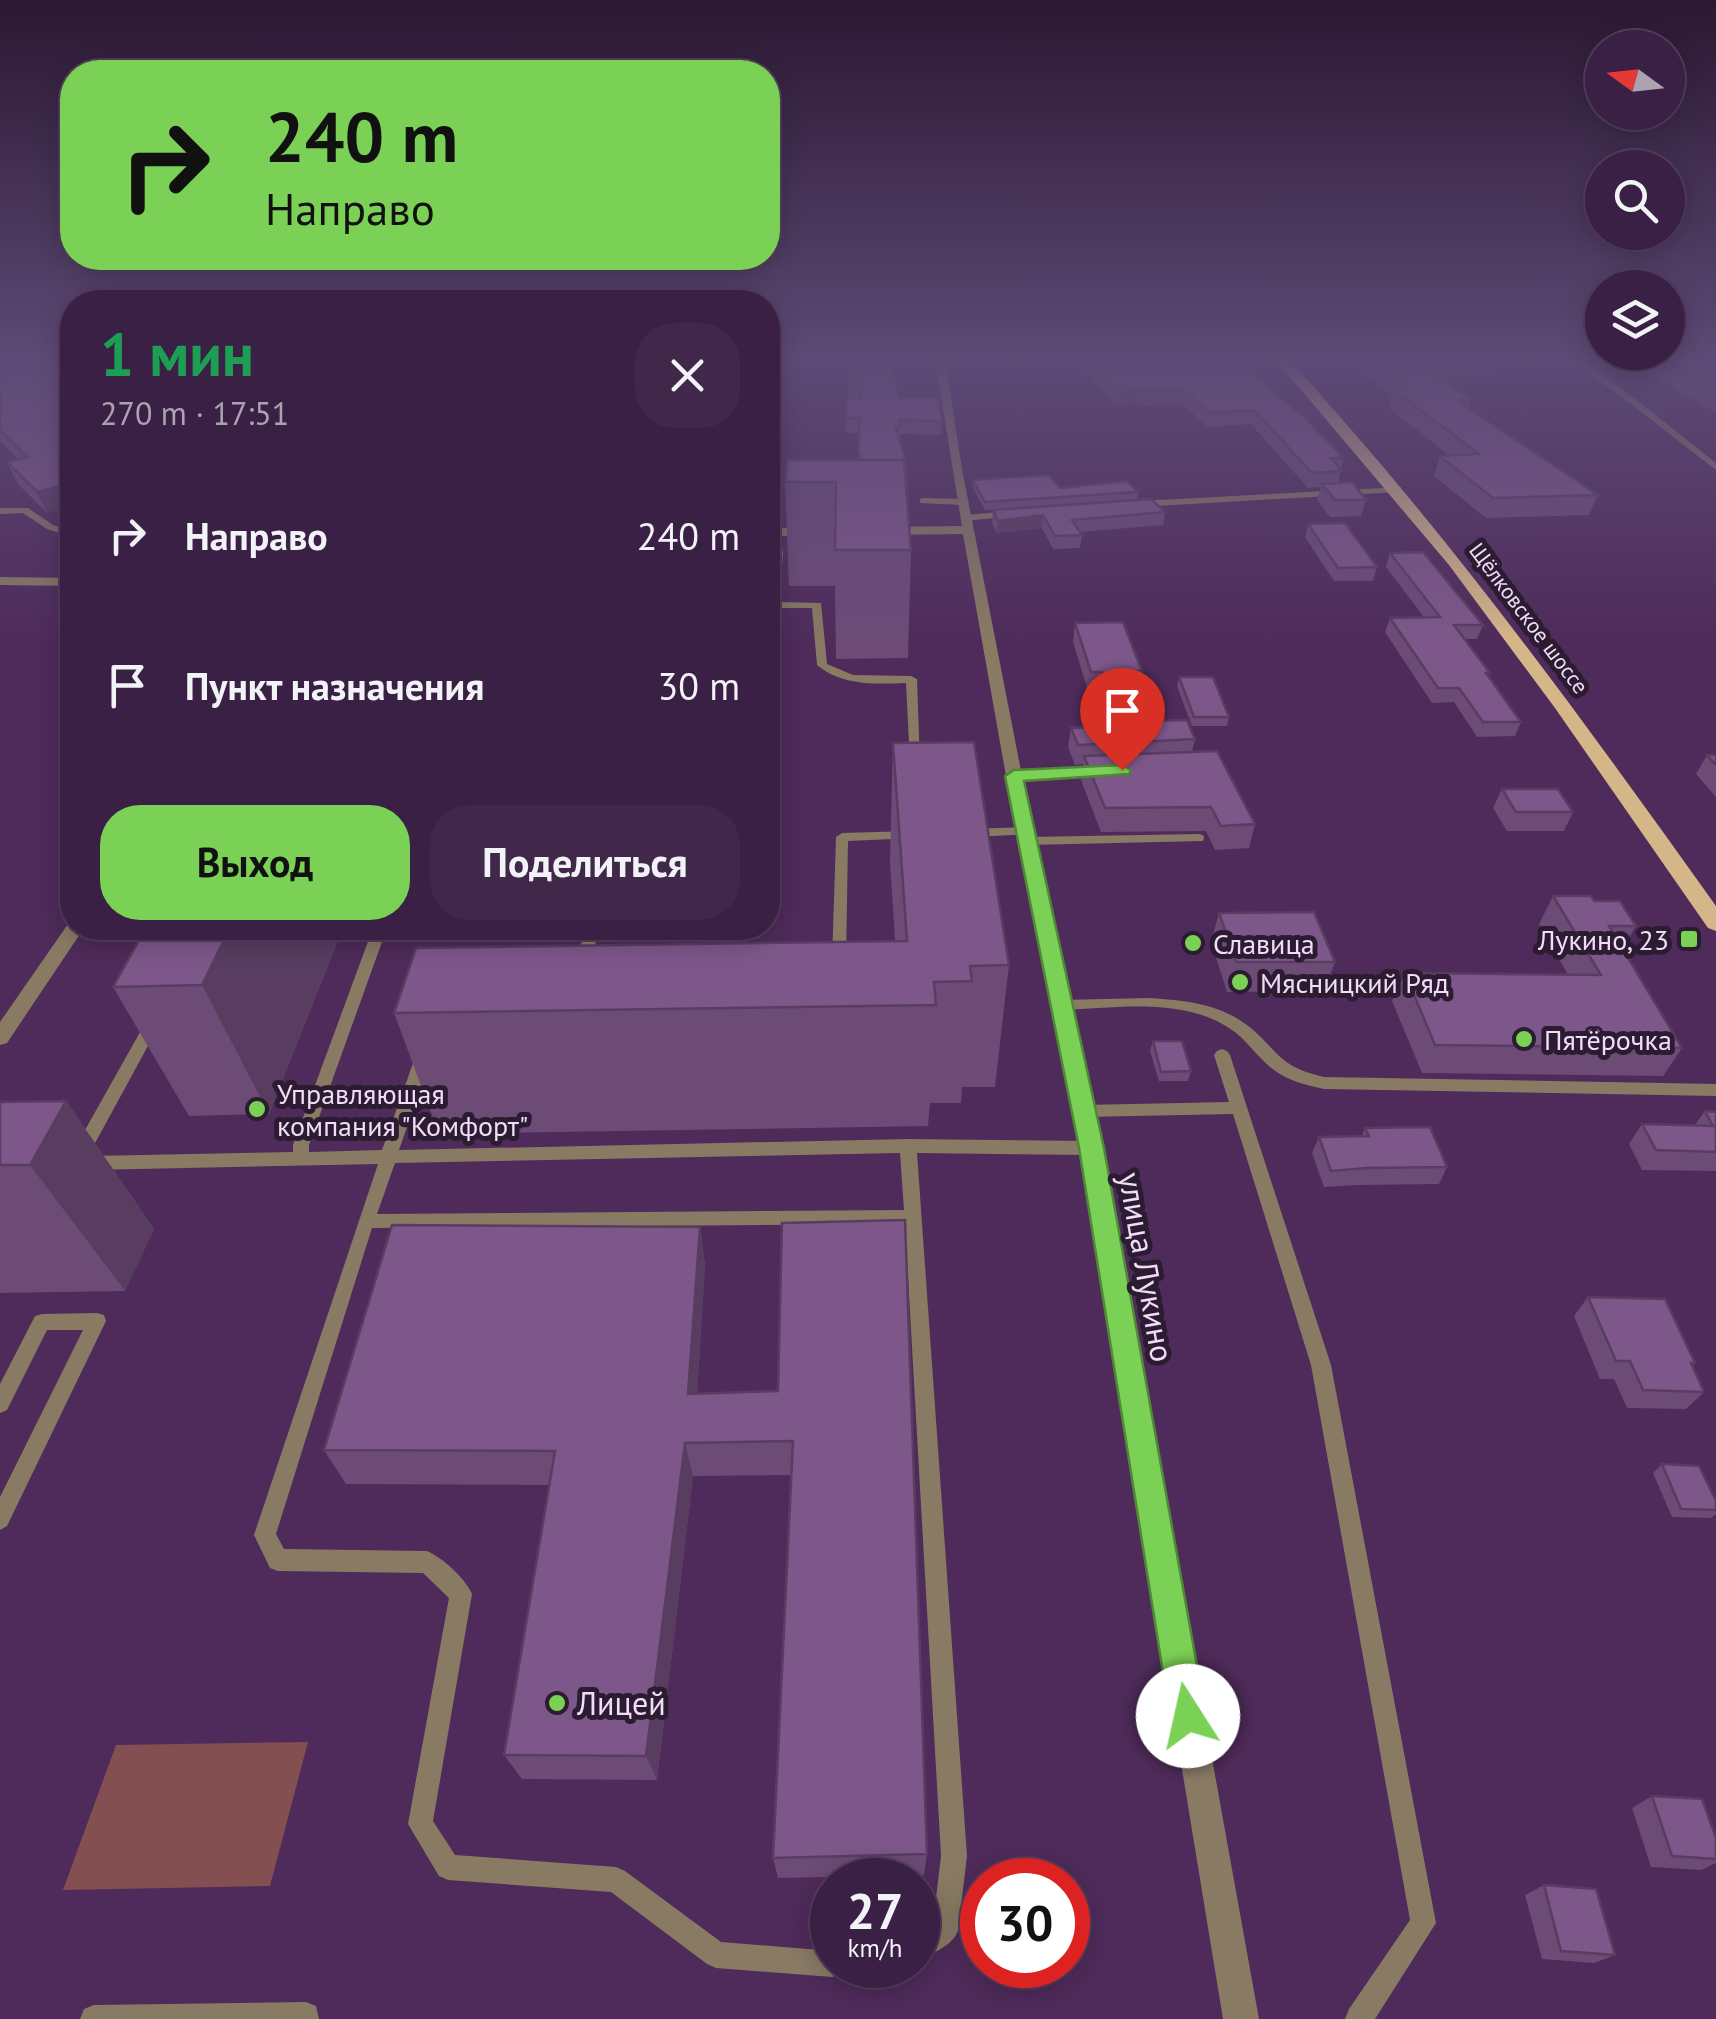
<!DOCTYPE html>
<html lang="ru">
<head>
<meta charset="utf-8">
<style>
	body { margin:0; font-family:"PT Sans",sans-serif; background:#41284b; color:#f1f3f6; height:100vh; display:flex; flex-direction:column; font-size:38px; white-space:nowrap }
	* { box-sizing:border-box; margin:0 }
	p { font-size:32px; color:#aba3b2 }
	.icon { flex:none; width:55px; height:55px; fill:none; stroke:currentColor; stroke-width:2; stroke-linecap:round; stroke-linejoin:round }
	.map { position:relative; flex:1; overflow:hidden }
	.details { position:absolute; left:60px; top:290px; width:720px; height:650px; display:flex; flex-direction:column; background:#3a2044; border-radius:40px; box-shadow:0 5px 25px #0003,0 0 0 2px #543e5d }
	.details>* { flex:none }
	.top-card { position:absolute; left:60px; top:60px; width:720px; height:210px; border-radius:40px; box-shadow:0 5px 25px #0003,0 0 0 2px #543e5d; background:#7bd155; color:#111; overflow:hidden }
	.needle { width:65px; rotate:285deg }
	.fabs { position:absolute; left:1585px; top:30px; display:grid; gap:20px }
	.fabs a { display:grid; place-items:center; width:100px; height:100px; border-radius:50%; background:#3a2044; box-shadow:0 5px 25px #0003,0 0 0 2px #543e5d; font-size:50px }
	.speed { position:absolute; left:810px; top:1858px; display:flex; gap:20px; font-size:50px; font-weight:700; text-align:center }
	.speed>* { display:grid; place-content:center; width:130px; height:130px; border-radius:50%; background:#3a2044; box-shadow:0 5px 25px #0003,0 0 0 2px #543e5d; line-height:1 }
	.speed small { font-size:25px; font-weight:400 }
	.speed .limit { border:15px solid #d22; background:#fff; color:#111 }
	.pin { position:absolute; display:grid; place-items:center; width:85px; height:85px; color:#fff; margin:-102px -42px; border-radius:50% 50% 50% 0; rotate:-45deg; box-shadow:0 0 10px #0007 }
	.pin .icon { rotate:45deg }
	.me { position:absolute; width:110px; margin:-55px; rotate:350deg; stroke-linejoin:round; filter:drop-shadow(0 0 8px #0008) }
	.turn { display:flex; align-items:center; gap:35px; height:210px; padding:0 40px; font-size:45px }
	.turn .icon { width:130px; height:130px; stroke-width:2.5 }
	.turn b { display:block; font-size:70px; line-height:85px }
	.round { display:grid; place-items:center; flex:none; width:105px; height:105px; border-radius:40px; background:#41284b }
	.summary { display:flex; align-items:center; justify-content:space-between; height:170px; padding:0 40px }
	h1 { font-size:60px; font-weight:600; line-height:75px; color:#1e9e55 }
	.button { display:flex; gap:20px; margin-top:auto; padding:20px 40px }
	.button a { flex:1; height:115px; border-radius:40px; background:#7bd155; color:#111; font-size:40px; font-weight:600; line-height:115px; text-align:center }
	.button a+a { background:#41284b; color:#f1f3f6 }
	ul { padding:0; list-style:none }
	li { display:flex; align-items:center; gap:30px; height:150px; padding:0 40px }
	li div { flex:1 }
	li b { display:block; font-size:38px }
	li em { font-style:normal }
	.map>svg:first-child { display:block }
	.green { fill:#844f51 }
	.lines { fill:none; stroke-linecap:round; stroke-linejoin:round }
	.service { fill:#897a64; fill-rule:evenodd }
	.minor { fill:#897a64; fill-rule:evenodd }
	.primary { fill:#d5b688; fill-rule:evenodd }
	.wall { fill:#6c4b77 }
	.shaded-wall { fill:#583d61 }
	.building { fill:#7d578a; stroke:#583d61; stroke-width:2.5 }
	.route { fill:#7bd155; stroke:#508837; stroke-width:2.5 }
	.poi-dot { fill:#7bd155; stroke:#2c1c31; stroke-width:4 }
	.labels { text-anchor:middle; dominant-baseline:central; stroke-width:10; stroke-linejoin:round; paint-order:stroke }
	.far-street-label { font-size:22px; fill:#f2dcf9; stroke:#2c1c31 }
	.poi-label { font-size:28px; fill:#f2dcf9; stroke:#2c1c31; text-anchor:start }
	.near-street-label { font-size:32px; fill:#f2dcf9; stroke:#2c1c31 }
	.near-poi-label { font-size:32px; fill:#f2dcf9; stroke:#2c1c31; text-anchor:start }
</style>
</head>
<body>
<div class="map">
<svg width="1716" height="2019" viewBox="0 0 1716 2019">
	<rect width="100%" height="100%" fill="#4e2b5a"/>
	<polygon class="green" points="308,1742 270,1886 63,1890 116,1745"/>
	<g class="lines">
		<g class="service">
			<polygon points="1655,360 1658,364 1584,368 1580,366"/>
			<polygon points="1627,397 1633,397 1716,463 1716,470 1627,401"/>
			<polygon points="1401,487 1401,491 1398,492 1139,507 1135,504 1139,501"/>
			<polygon points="923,498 963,499 967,502 963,505 920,503 920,499"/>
			<polygon points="0,508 28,508 53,525 72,531 72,537 47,529 23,513 0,514"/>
			<polygon points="1011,511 1016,514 1014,516 965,521 960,518 965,515"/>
			<path d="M 773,529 L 778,532 L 783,553 L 779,602 L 821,603 L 827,664 L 853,675 L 911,676 L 917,679 L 920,766 L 912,766 L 910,763 L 906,683 C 875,684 842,686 817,665 L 812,608 L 779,608 L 780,666 L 774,677 L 779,714 L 774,770 L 768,774 L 768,669 L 770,666 L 768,602 L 773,553 L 768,532 Z"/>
			<polygon points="1100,767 1104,768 1104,774 1014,780 1008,776 1014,772"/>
			<polygon points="1027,827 1032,828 1033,831 1032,834 971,837 965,833 971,829"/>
			<polygon points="911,831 917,835 916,838 848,841 846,961 839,966 834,964 832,961 836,837 842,833"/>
			<polygon points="1198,834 1203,835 1204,838 1203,841 1028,845 1022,841 1028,837"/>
			<path d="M 373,928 L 387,928 L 309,1145 L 309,1152 L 382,1150 L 416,1055 L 419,1051 L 429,1051 L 432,1055 L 399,1150 L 908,1139 L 1091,1141 L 1097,1143 L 1099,1148 L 1097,1153 L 1091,1155 L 917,1153 L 967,1856 L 958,1931 C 952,1946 932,1954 918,1959 L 918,1932 L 933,1923 L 941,1856 L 905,1224 L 372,1228 L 276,1534 L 284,1549 L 427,1551 C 443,1558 465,1578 472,1594 L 433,1821 L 455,1855 L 616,1867 L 625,1871 L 721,1942 L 832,1951 L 832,1965 L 896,1965 L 892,1974 C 877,1981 853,1981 838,1975 L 832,1977 L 716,1968 L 707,1964 L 611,1892 L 448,1880 L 439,1876 L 408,1824 L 449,1598 L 423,1573 L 278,1571 L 270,1568 L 254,1535 L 378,1164 L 90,1170 L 84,1168 L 82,1163 L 84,1158 L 90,1156 L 293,1152 L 293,1145 ZM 900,1153 L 904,1210 L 377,1214 L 395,1163 Z"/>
			<polygon points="585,928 599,928 591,962 584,967 577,962"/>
			<path d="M 1148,998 C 1182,1000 1218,1003 1247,1025 C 1280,1051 1276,1066 1324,1077 L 1716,1084 L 1716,1096 L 1324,1089 C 1307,1085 1288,1081 1274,1070 C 1257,1058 1247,1039 1229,1028 C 1183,997 1114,1008 1062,1010 L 1055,1005 L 1062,1000 Z"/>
			<polygon points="153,1017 161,1022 88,1156 82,1158 76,1156 74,1151 76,1146 148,1018"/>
			<polygon points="1222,1049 1227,1051 1230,1055 1331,1365 1436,1923 1375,2019 1345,2019 1349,2009 1410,1920 1311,1365 1233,1114 1083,1117 1077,1115 1075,1111 1077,1107 1083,1105 1229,1102 1214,1055 1217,1051"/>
			<polygon points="97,1313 104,1315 106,1321 7,1526 0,1530 0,1497 83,1330 47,1330 7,1410 0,1413 0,1384 35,1316 42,1314"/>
			<polygon points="306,2002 316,2006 319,2019 80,2019 84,2009 94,2005"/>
		</g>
		<g class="minor">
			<polygon points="935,359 945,359 962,469 1022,776 1102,1148 1259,2019 1223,2019 1080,1148 1006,776 963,534 884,535 878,531 884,527 962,526"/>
			<polygon points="1570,359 1582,359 1635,399 1626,401"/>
			<polygon points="768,528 815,528 821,532 815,536 768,536"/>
			<polygon points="0,577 72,578 72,586 0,585"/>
			<polygon points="72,923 72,928 84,928 7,1043 0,1045 0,1022 68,924"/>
		</g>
		<path class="primary" d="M 1275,359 L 1288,359 C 1446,530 1581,717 1716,906 L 1716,931 L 1708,928 L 1555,708 L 1449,565 Z"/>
	</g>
	<g class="wall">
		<polygon points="0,359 47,513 17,483 7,462 19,460 0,441"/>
		<polygon points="831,359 890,359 899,398 942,421 941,435 901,434 900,442 906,461 911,550 908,658 836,659 835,586 789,586 785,482 858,460 859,433 846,433 846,398 849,398 850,363 831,363"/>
		<polygon points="1074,359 1235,359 1344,458 1338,483 1366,500 1361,516 1330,517 1317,500 1321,487 1308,488 1251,424 1207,427 1182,403 1139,406 1136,402 1116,407"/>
		<polygon points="1349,359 1516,359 1512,370 1440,378 1471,399 1468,408 1598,495 1589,515 1486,518 1434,476 1440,456 1450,456 1389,408 1392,396"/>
		<polygon points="1639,359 1716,359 1716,412 1636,368"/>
		<polygon points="973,480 1060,488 1138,492 1137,500 985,510 973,488"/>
		<polygon points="993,510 1165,512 1163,525 1080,532 1082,535 1080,548 1053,549 1042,528 997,533 992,523"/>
		<polygon points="1308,524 1377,567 1373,581 1334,581 1305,537"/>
		<polygon points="1390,553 1483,625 1477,639 1464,639 1490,673 1488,676 1521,722 1515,736 1477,737 1454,702 1432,703 1385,632 1390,618 1424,617 1386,567"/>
		<polygon points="1075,623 1142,671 1139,690 1134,690 1144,721 1195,739 1192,752 1255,824 1249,848 1215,850 1206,831 1101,832 1081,780 1083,764 1075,765 1068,747 1071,728 1109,726 1099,691 1088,691 1073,642"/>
		<polygon points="1179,677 1229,717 1227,726 1192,726 1177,686"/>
		<polygon points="893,743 1009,965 995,1087 962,1087 961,1103 930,1103 928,1126 439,1134 394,1013 895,941 890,861"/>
		<polygon points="1707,755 1716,755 1716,797 1696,774"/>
		<polygon points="1502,789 1573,812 1564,831 1507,831 1493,808"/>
		<polygon points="1553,896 1594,901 1636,926 1623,948 1682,1048 1663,1076 1422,1073 1392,1001 1405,973 1568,975 1539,924"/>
		<polygon points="1219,913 1335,962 1324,991 1227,992 1211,942"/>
		<polygon points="343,928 269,1114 189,1116 113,987"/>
		<polygon points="1153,1041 1191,1071 1188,1081 1159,1081 1150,1051"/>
		<polygon points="66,1101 154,1229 125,1291 0,1293 0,1102"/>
		<polygon points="1705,1111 1716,1112 1716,1171 1642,1170 1629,1144 1642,1124 1694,1126"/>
		<polygon points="1365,1128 1447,1167 1439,1184 1359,1185 1324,1187 1312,1153 1319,1137 1362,1136"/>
		<polygon points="700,1227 705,1265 697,1394 778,1391 927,1854 924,1875 778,1878 773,1858 792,1475 693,1476 657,1780 522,1779 504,1755 549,1485 346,1484 324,1450"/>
		<polygon points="1588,1297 1695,1363 1692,1367 1704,1392 1686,1409 1627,1408 1614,1379 1600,1379 1574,1316"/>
		<polygon points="1662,1464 1716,1501 1716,1514 1711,1518 1672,1517 1653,1473"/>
		<polygon points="1652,1796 1716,1838 1716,1863 1701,1870 1651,1867 1632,1808"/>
		<polygon points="1544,1885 1615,1955 1594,1963 1542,1959 1525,1895"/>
	</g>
	<g class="shaded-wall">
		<polygon points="1028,359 1064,359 1027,362"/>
		<polygon points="1458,359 1516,359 1512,370 1413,381 1418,364"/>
		<polygon points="1139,388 1136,402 1116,407 1118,393"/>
		<polygon points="72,483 72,506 47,513 37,492"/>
		<polygon points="1043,515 1042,528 997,533 998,521"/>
		<polygon points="230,928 343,928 269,1114 202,985"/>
		<polygon points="66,1101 154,1229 125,1291 30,1165"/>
		<polygon points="700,1227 705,1265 695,1429 688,1394"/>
		<polygon points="685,1443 693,1476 657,1780 646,1756"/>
	</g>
	<g class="building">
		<polygon points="0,359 72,359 72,483 37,492 7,462 28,457 0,430"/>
		<polygon points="850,359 890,359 899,398 939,398 942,421 900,420 901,427 896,427 906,461 861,460 858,449 860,418 846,418 846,398 861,398 862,384 849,384"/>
		<polygon points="1087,359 1235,359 1303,416 1344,458 1331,458 1342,471 1312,473 1254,410 1210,413 1184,389 1141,392 1139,388 1118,393"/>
		<polygon points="1375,359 1458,359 1418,364 1471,399 1462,400 1467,403 1461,403 1598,495 1493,498 1440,456 1479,454 1394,390 1410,389"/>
		<polygon points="1660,359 1716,359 1716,389"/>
		<polygon points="787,460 904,460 911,550 835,550 836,482 785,482"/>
		<polygon points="1049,475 1060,488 1127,481 1138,492 985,502 973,480"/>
		<polygon points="1352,482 1366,500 1335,500 1322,484"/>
		<polygon points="1151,499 1165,512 1072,520 1082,535 1055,536 1043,515 998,521 993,510"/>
		<polygon points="1345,523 1377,567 1338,568 1308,524"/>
		<polygon points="1423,552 1483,625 1454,625 1490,673 1486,673 1521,722 1483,722 1459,688 1438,688 1390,618 1440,617 1390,553"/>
		<polygon points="1123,622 1142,671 1129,671 1144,721 1187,720 1195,739 1078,745 1071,728 1117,726 1102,672 1091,672 1075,623"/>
		<polygon points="1179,677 1213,677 1229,717 1194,717"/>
		<polygon points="974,742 1009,965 970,966 972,981 934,982 936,1005 394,1013 416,948 907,941 893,743"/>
		<polygon points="1217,751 1255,824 1221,826 1211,807 1105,808 1084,756"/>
		<polygon points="1707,755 1716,755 1716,765"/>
		<polygon points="1502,789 1558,789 1573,812 1516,812"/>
		<polygon points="1553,896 1591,896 1594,901 1620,901 1636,926 1609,926 1682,1048 1435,1045 1405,973 1601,975"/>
		<polygon points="1314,912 1335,962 1236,962 1219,913"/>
		<polygon points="146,928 230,928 202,985 113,987"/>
		<polygon points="1153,1041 1182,1041 1191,1071 1161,1072"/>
		<polygon points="66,1101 30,1165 0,1165 0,1102"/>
		<polygon points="1705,1111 1716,1112 1716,1152 1656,1150 1642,1124 1713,1126"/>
		<polygon points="1430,1127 1447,1167 1367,1168 1331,1171 1319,1137 1369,1136 1365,1128"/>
		<polygon points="905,1220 927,1854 773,1858 793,1441 685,1443 646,1756 504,1755 555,1451 324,1450 392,1225 700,1227 688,1394 778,1391 782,1223"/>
		<polygon points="1588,1297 1665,1299 1695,1363 1691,1363 1704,1392 1643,1390 1630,1361 1616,1361"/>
		<polygon points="1662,1464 1699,1466 1716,1501 1716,1510 1681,1509"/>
		<polygon points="1652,1796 1702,1799 1716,1838 1716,1859 1672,1856"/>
		<polygon points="1544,1885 1596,1889 1615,1955 1561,1951"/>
	</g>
	<linearGradient id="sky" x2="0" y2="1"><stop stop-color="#2b1832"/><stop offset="0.56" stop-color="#5d4a76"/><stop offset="1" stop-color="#5d4a76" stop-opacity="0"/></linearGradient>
	<rect width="1716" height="642" fill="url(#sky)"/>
	<polygon class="route" points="1122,765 1131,770 1129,774 1024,781 1104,1148 1206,1716 1201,1729 1188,1734 1176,1729 1170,1716 1079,1148 1005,776 1014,770"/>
	<g class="poi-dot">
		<rect x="1679" y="929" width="20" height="20" rx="5"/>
		<circle cx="1193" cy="943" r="10"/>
		<circle cx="1240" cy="982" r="10"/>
		<circle cx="1524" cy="1039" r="10"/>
		<circle cx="257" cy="1109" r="10"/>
		<circle cx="557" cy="1703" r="10"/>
	</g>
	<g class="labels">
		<g class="far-street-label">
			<text transform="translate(1529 618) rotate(53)">Щёлковское шоссе</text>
		</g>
		<g class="poi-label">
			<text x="1669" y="939" text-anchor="end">Лукино, 23</text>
			<text x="1213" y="943">Славица</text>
			<text x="1260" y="982">Мясницкий Ряд</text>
			<text x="1544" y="1039">Пятёрочка</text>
			<text x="277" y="1093">Управляющая<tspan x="277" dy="32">компания "Комфорт"</tspan></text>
		</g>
		<g class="near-street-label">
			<text transform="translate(1147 1267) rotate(80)">улица Лукино</text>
		</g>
		<g class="near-poi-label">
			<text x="577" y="1703">Лицей</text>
		</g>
	</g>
</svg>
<div class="fabs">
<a><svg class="needle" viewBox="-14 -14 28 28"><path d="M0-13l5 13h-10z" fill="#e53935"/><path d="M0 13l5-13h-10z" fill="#aba3b2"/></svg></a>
<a><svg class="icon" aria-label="search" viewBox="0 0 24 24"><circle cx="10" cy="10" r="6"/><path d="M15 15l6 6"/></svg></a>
<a><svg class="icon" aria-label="layers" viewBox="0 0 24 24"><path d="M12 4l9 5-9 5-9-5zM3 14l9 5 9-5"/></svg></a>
</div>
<div class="speed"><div>27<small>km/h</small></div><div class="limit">30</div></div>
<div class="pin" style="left:1122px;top:770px;background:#d93025"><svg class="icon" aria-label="arrive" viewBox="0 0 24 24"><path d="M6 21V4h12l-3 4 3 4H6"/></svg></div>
<svg class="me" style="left:1188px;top:1716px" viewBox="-20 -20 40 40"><circle r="19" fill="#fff"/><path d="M0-13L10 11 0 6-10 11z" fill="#7bd155"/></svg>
<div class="top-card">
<div class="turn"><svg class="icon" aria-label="right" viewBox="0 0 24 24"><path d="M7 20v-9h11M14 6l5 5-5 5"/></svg><div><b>240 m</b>Направо</div></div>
</div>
<section class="details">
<div class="summary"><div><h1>1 мин</h1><p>270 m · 17:51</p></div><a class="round"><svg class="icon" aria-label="close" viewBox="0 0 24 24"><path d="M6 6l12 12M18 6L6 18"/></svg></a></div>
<ul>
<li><svg class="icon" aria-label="right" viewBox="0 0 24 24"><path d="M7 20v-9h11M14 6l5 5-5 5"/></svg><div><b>Направо</b></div><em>240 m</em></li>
<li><svg class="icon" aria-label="arrive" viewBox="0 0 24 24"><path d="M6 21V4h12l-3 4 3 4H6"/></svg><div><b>Пункт назначения</b></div><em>30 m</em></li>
</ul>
<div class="button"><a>Выход</a><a>Поделиться</a></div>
</section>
</div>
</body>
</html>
